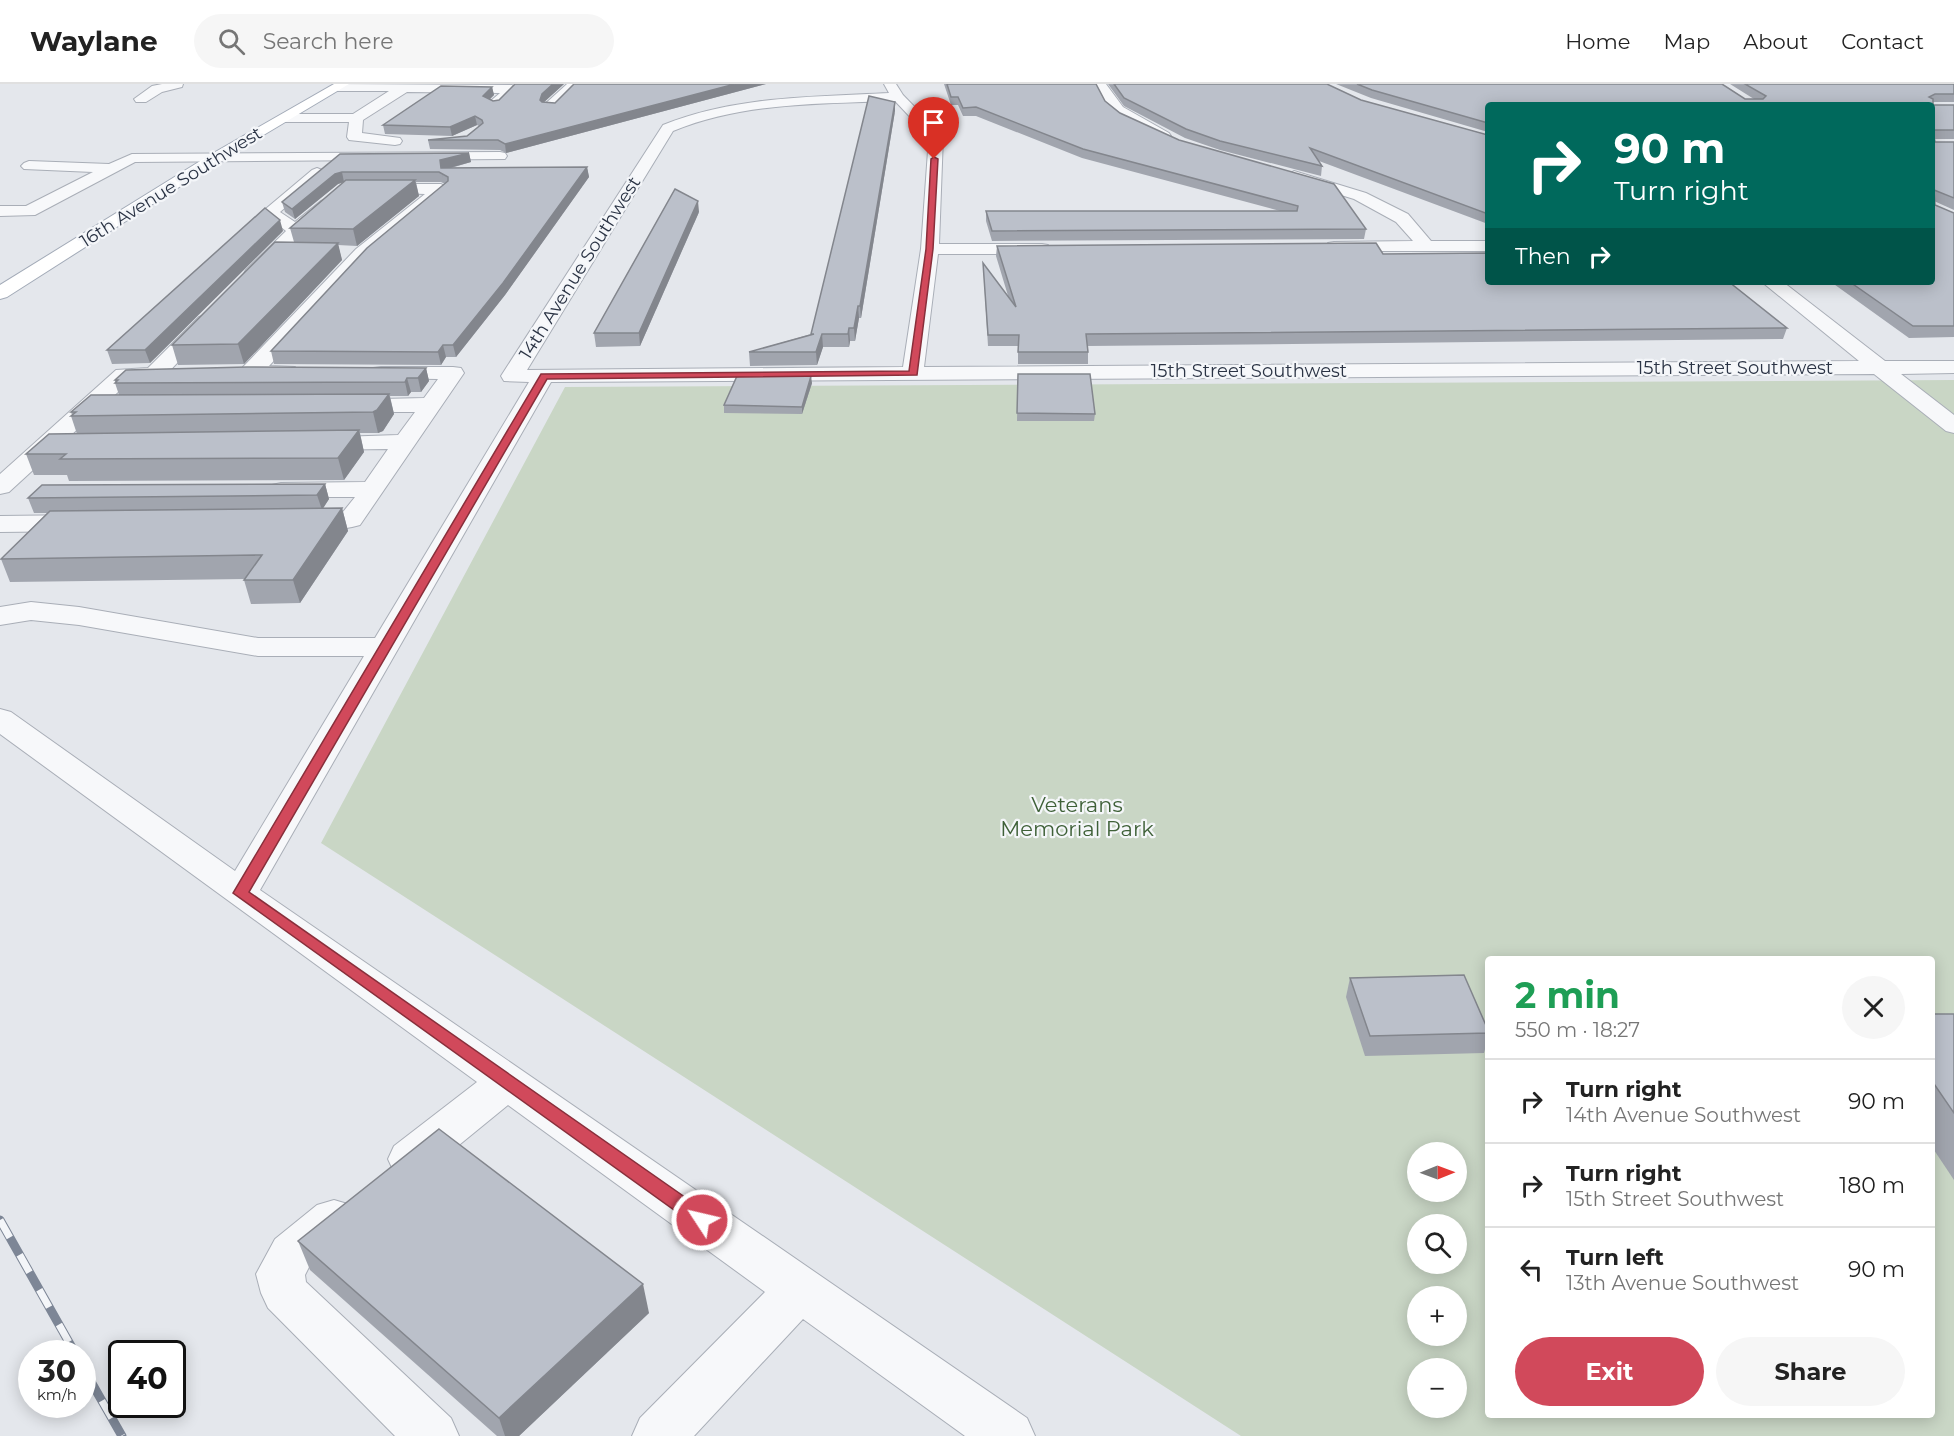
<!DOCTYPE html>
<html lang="en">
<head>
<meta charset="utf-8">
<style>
	body { margin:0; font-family:Montserrat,sans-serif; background:#f6f6f6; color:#222; height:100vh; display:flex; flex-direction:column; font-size:22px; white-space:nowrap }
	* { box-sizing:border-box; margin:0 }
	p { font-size:20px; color:#767676 }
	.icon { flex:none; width:33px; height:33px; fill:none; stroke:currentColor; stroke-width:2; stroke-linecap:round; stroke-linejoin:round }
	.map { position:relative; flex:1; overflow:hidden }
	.panel { position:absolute; left:1485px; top:872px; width:450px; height:462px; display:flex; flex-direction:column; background:#fff; border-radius:6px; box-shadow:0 3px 15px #0003 }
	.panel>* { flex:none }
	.banner { position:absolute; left:1485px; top:18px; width:450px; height:183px; border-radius:6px; box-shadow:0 3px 15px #0003; background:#00695c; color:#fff; overflow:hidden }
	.needle { width:39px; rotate:89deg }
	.fabs { position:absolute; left:1407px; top:1058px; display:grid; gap:12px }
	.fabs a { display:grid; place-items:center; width:60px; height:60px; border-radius:50%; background:#fff; box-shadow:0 3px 15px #0003; font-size:30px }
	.speed { position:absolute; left:18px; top:1256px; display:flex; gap:12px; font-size:30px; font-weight:700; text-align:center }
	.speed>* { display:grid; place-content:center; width:78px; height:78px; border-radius:50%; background:#fff; box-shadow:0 3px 15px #0003; line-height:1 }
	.speed small { font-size:15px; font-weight:400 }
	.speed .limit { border:3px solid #111; border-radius:9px; background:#fff; color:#111 }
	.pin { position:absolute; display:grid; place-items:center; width:51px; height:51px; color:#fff; margin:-62px -26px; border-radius:50% 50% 50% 0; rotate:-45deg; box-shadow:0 0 6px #0007 }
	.pin .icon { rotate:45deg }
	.me { position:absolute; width:66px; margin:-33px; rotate:305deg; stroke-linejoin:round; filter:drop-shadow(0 0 4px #0008) }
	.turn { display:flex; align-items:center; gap:21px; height:126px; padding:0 30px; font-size:27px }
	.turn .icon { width:78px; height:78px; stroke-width:2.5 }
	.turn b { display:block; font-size:42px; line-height:51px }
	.then { display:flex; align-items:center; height:57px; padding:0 30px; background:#0003; gap:12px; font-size:22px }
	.round { display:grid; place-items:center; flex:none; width:63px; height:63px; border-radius:32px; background:#f6f6f6 }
	.summary { display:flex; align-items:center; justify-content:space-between; height:102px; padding:0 30px }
	h1 { font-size:36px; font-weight:700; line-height:45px; color:#1e9e55 }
	.action { display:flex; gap:12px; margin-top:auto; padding:12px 30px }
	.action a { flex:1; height:69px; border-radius:36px; background:#d1495b; color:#fff; font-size:24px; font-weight:700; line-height:69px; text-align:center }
	.action a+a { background:#f6f6f6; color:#222 }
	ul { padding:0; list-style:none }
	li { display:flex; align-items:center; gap:18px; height:84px; padding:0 30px; border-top:2px solid #e0e0e0 }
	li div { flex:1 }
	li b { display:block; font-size:22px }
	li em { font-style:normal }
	header { display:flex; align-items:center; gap:36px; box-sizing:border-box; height:84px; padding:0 30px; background:#fff; border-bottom:2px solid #e0e0e0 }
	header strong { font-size:28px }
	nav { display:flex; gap:33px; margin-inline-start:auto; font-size:21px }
	.search { width:420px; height:54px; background:#f6f6f6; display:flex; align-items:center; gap:15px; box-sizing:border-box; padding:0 21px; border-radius:33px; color:#767676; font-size:22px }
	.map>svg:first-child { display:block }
	.green { fill:#c9d6c5; fill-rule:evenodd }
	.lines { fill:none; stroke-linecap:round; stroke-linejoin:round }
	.minor-casing { stroke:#a9aeb7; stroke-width:2 }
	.major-casing { stroke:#a3abb8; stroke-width:2 }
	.minor { fill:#f7f8fa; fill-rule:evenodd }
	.major { fill:#fff; fill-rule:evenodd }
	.rail-casing { stroke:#7d8696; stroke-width:9 }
	.rail { stroke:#f4f6f9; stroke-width:7; stroke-dasharray:20; stroke-linecap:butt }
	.wall { fill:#a1a5ae }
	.shaded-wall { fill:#83868d }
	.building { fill:#bbc0ca; stroke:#83868d; stroke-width:1.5 }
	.route { fill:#d1495b; stroke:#882f3b; stroke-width:1.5 }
	.labels { text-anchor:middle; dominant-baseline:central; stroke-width:4.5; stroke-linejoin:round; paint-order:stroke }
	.far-street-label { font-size:18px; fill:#2b3445; stroke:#f4f6f9 }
	.park-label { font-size:21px; fill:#3f6138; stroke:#f4f6f9 }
</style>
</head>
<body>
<header>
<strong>Waylane</strong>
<div class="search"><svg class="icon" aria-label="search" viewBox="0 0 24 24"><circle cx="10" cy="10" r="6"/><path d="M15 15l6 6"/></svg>Search here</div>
<nav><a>Home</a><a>Map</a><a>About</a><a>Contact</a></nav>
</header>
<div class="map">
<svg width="1954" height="1352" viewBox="0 0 1954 1352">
	<rect width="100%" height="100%" fill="#e4e7ec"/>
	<path class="green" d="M 1954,296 L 1954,1352 L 1241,1352 L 321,759 L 565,303 ZM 1488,874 L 1932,874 L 1932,1330 L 1488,1330 ZM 1418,1068 L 1456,1068 L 1456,1107 L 1418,1107 ZM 1418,1140 L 1456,1140 L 1456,1179 L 1418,1179 ZM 1418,1212 L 1456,1212 L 1456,1251 L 1418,1251 ZM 1418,1284 L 1456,1284 L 1456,1323 L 1418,1323 Z"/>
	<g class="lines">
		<defs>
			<g id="minor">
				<polygon points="162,0 183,0 182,3 162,8 146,18 136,18 134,15 152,2"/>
				<polygon points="335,0 512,1 518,5 499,23 494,24 487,20 500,9 407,8 363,36 362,49 400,54 402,57 400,60 395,61 349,56 347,53 349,38 285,38 278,34 285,30 353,30 389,7 338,7 332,3"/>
				<polygon points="567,0 580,0 555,26 545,26 543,23 545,20"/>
				<path d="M 884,0 L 896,0 L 903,11 L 943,52 L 939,160 L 1042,160 L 1048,161 L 1051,165 L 1048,169 L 1042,170 L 938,170 L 924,283 L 1859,277 L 1762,198 L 1783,198 L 1885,277 L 1954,277 L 1954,289 L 1901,290 L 1954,331 L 1954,349 L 1946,347 L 1874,290 L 551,298 L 260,806 L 1027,1334 L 1035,1352 L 965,1352 L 803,1235 L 694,1352 L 632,1352 L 640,1334 L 765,1208 L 508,1021 L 426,1088 L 410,1093 L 394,1088 L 388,1075 L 394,1062 L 477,998 L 0,650 L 0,625 L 11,628 L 235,787 L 364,572 L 258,572 L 79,541 L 31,536 L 0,541 L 0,523 L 31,518 L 79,523 L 258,554 L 375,554 L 529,298 L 504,297 L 501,292 L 663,41 C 735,12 812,13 889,9 ZM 895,17 L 929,53 L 921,165 L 903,283 L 527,286 L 673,47 C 744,18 820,20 895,17 Z"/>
				<path d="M 1094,0 L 1106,0 L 1123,23 L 1169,49 L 1171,52 L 1169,55 C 1154,59 1116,33 1106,21 C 1101,15 1097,7 1094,0 Z"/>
				<polygon points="500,68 505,69 507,72 505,75 135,78 35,131 0,132 0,122 26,122 93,88 24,85 21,82 24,79 29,77 109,80 132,70"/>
				<polygon points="317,84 322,86 325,89 322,92 280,128 295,138 321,117 327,115 335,120 302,150 260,194 246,194 244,190 246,186 286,147 262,128 312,86"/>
				<polygon points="1294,87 1366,109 1408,130 1431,157 1488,157 1488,167 1328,167 1325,163 1328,159 1334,158 1413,157 1396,138 1354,115 1289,95 1286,92"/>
				<polygon points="373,100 441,100 449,105 368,173 269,282 295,283 298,288 295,293 287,294 243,293 240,288 243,283 356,165 425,110 367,108 365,105 367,102"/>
				<polygon points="206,231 213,233 216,237 213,241 162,295 130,297 9,408 0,410 0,390 116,286 148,284 199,233"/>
				<path d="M 381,283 L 453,283 L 461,284 L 464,289 L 360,441 C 340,447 310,447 290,441 L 286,436 L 290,431 L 299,428 L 343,428 L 355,413 L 281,413 L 272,411 L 269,406 L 272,401 L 281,399 L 365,398 L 388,365 L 317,366 L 309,364 L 305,359 L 309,354 L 398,351 L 415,328 L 348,328 L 340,326 L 337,321 L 340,316 L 424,314 L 438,295 L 373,294 L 370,289 L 373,284 Z"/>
				<polygon points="83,431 92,434 96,439 92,444 83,447 0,448 0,432"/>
				<polygon points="334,1116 351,1121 357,1135 351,1149 309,1183 305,1191 306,1198 451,1334 459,1352 395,1352 268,1224 261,1209 256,1190 275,1155 317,1121"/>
			</g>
			<polygon id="major" points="334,0 349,0 220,77 7,213 0,215 0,201 210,71"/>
		</defs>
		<use href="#minor" class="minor-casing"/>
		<use href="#major" class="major-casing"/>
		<use href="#minor" class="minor"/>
		<use href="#major" class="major"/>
		<defs>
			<g id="rail">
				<polyline points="0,1136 75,1269"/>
				<polyline points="82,1282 122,1352"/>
			</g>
		</defs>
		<use href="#rail" class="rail-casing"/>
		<use href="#rail" class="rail"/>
	</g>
	<g class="wall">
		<polygon points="514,0 564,0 543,19 555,19 766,0 506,69 500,66 430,65 428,56 467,52 479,42 477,41 452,52 385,50 383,41 492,3 494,11 490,15 493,17 499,16 515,1"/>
		<polygon points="944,0 1096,0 1105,17 1120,29 1366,145 1364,155 992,157 986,137 986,127 1280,127 1082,74 976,32 963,32 958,21 951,21"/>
		<polygon points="1108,0 1327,0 1361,16 1488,51 1488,140 1319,77 1322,82 1321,92 1220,66 1185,54 1124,22"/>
		<polygon points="1336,0 1722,0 1745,15 1754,15 1730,0 1954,0 1954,18 1933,18 1933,21 1954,21 1954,55 1934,55 1935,58 1954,58 1954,126 1934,117 1935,121 1954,129 1954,253 1909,254 1831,198 1932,198 1488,21 1488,48 1371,14"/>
		<polygon points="895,27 861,234 859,234 855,257 850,257 849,263 823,263 817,281 750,282 749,268 811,250"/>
		<polygon points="469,69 471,78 451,84 587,83 589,93 505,211 456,273 446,273 441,281 274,280 271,267 445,100 441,98 416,98 419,112 357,162 338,161 342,176 244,280 178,281 172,261 294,158 290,144 344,98 338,100 295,135 285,128 282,118 340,70"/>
		<polygon points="699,128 640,262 596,263 594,249"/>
		<polygon points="283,147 150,279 112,280 107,266"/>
		<polygon points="997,162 1383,170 1787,244 1783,255 1088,262 1088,280 1018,280 1018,262 988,262 983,179 1009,215 996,172"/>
		<polygon points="426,284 429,297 421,308 411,308 408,312 390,312 394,330 383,347 378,349 360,349 364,368 344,396 69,397 67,391 34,391 26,370 77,350 71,332 72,331 71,328 119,311 115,299 115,296"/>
		<polygon points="1018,290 1095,330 1094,337 1017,337"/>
		<polygon points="812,299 802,330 724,329 724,321"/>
		<polygon points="325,400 329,415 323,424 342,424 348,447 300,519 251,520 244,496 245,495 10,498 1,475 47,429 34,429 28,414"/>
		<polygon points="1350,894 1488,946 1488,954 1484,969 1365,972 1346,913"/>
		<polygon points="1932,930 1954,930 1954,1096 1932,1063"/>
		<polygon points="298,1157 649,1229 519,1352 497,1352 310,1186"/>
	</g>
	<g class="shaded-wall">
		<polygon points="553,0 564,0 543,19 541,24 540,16 542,10"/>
		<polygon points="735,0 766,0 506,69 505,60"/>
		<polygon points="492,3 494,11 485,20 483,12"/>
		<polygon points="895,18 895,27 861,234 860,222"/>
		<polygon points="475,32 477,41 452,52 450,43"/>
		<polygon points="469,69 471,78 442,86 443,94 440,76"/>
		<polygon points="587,83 589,93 505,211 456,273 453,261"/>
		<polygon points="342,88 344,98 338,100 295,135 292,125 335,90"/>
		<polygon points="415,96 419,112 357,162 353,145"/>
		<polygon points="698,117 699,128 640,262 639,249"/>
		<polygon points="280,136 283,147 150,279 145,266"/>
		<polygon points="338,159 342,176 244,280 238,260"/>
		<polygon points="858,222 859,234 855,257 854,244"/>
		<polygon points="849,244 850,257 849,263 848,250"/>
		<polygon points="822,250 823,263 817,281 816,268"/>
		<polygon points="443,261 446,273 441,281 438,268"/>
		<polygon points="426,284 429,297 421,308 418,294"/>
		<polygon points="811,292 812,299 802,330 802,323"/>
		<polygon points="407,294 411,308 408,312 405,298"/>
		<polygon points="389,310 394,330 383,347 378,349 373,328"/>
		<polygon points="359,346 364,368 344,396 338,374"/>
		<polygon points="325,400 329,415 322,426 317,411"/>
		<polygon points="342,424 348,447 300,519 293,496"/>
		<polygon points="643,1200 649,1229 519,1352 505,1352 499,1334"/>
	</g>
	<g class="building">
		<polygon points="515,0 553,0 542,10 540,16 542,18 555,19 574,0 735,0 505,60 498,56 428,56 467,52 483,39 482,36 475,32 450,43 383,41 441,2 492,3 483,12 493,17 499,16"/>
		<polygon points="947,0 1096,0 1105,17 1120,29 1179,56 1334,100 1366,145 992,147 986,127 1297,127 1298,122 1083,65 976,23 963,24 958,13 951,13"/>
		<polygon points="1114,0 1327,0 1361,16 1488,51 1488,130 1310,64 1322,82 1220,57 1186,45 1124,14"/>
		<polygon points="1357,0 1722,0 1745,15 1763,15 1766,12 1745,0 1954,0 1954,10 1935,10 1929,13 1933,15 1933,21 1954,21 1954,46 1935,46 1933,48 1935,58 1954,58 1954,114 1934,106 1935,121 1954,129 1954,242 1913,242 1850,198 1932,198 1932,21 1488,21 1488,39 1372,6"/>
		<polygon points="869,12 895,18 860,222 858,222 854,244 849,244 848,250 822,250 816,268 749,268 814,250 811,250"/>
		<polygon points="469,69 440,76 441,84 587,83 503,199 453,261 443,261 438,268 271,267 367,164 448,97 448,93 439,88 342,88 335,90 292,125 282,118 340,70"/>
		<polygon points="346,96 415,96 353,145 290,144"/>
		<polygon points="675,105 698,117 639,249 594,249"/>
		<polygon points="265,124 280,136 145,266 107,266"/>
		<polygon points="275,158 338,159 238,260 172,261"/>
		<polygon points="1376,159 1383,170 1488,169 1488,198 1729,198 1787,244 1086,250 1088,268 1018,268 1019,251 988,251 983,179 1016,223 997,162"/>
		<polygon points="247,283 426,284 418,294 407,294 405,298 115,299 118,296 115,296 126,286"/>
		<polygon points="1018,290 1090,290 1095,330 1017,329"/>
		<polygon points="737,292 811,292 802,323 724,321"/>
		<polygon points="389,310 377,326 373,328 71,332 76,328 71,328 91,311"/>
		<polygon points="359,346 338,374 60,375 66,370 26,370 49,350"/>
		<polygon points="325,400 317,411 28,414 42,401"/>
		<polygon points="342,424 293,496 244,496 262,471 1,475 50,427"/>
		<polygon points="1464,891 1488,946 1488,949 1370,952 1350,894"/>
		<polygon points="1932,930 1954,930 1954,1029 1932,997"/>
		<polygon points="439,1045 643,1200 499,1334 298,1157"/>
	</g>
	<polygon class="route" points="934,73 938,75 933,165 917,291 547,295 249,808 709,1130 712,1136 709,1141 702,1144 695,1141 233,809 541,290 909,287 926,165 931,75"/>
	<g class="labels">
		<g class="far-street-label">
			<text transform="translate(171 103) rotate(-32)">16th Avenue Southwest</text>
			<text transform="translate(580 184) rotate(-58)">14th Avenue Southwest</text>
			<text x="1735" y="284">15th Street Southwest</text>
			<text x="1249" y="287">15th Street Southwest</text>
		</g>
		<g class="park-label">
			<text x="1077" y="720">Veterans<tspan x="1077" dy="24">Memorial Park</tspan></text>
		</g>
	</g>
</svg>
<div class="fabs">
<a><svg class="needle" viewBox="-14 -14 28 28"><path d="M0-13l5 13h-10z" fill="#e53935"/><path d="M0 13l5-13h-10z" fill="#767676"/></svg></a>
<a><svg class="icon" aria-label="search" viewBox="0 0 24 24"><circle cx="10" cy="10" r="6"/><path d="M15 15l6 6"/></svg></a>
<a>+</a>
<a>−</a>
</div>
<div class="speed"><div>30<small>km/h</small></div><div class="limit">40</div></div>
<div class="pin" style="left:934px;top:75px;background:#d93025"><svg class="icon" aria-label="arrive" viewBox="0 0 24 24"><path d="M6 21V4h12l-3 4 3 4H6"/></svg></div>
<svg class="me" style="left:702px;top:1136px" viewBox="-20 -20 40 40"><circle r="17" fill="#d1495b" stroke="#fff" stroke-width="3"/><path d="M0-11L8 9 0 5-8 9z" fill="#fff"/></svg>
<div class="banner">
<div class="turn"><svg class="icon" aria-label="right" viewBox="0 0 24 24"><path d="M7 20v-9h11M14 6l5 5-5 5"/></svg><div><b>90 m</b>Turn right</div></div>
<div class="then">Then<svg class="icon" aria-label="right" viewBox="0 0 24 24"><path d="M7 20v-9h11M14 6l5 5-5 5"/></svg></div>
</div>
<section class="panel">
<div class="summary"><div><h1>2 min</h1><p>550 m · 18:27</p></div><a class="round"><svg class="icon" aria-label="close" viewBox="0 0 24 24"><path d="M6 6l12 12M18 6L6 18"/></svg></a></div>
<ul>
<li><svg class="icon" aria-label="right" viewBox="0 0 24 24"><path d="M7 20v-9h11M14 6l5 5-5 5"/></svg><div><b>Turn right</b><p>14th Avenue Southwest</p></div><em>90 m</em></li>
<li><svg class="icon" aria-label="right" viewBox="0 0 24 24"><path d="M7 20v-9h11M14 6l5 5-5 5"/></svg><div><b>Turn right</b><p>15th Street Southwest</p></div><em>180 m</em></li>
<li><svg class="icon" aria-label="left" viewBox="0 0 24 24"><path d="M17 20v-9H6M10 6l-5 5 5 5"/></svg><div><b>Turn left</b><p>13th Avenue Southwest</p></div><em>90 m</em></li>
</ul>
<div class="action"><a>Exit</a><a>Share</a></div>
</section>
</div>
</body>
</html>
